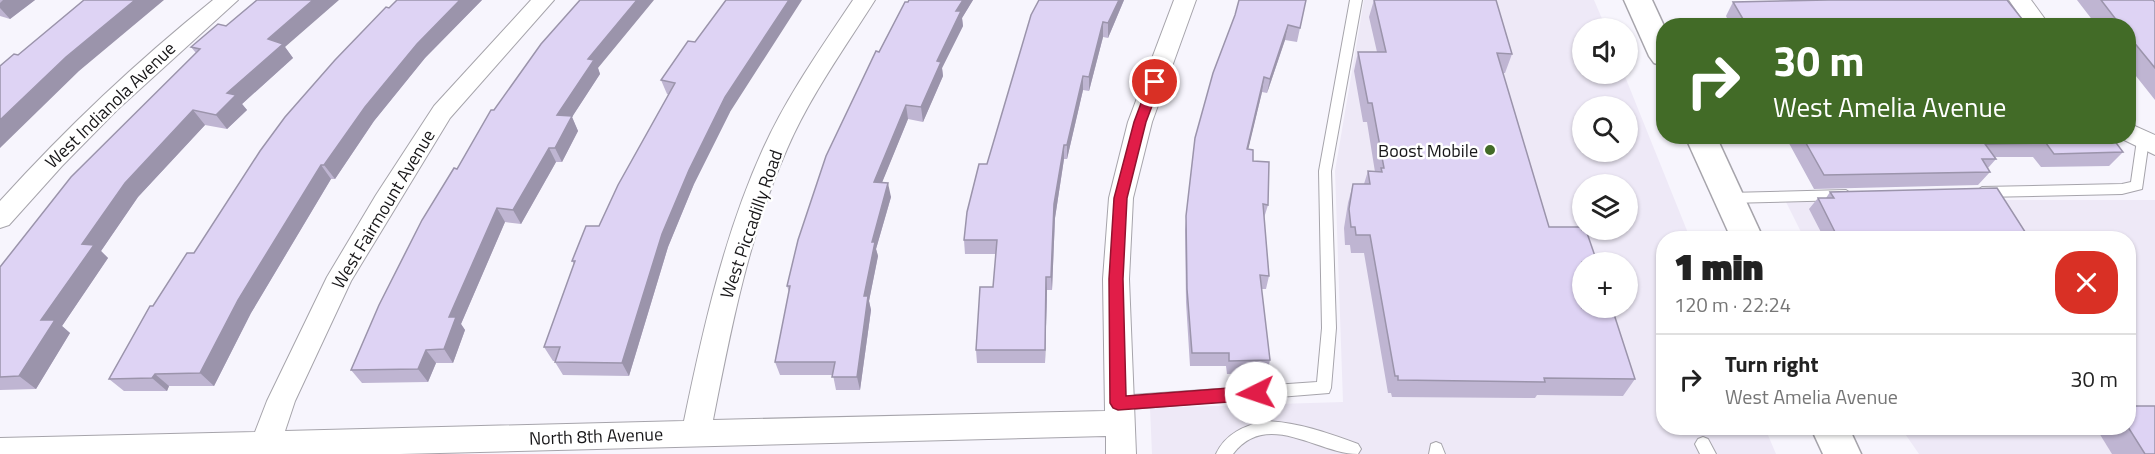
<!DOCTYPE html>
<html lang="en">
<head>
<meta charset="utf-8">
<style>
	body { margin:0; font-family:"Titillium Web",sans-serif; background:#f6f6f6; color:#222; height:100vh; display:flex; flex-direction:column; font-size:22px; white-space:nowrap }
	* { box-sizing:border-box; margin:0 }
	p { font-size:20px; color:#767676 }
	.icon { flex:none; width:33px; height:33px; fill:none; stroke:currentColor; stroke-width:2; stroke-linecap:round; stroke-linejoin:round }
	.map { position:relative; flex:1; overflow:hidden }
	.sheet { position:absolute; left:1656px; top:231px; width:480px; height:204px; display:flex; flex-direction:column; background:#fff; border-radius:24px; box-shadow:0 2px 4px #0004 }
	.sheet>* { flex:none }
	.top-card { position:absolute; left:1656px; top:18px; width:480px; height:126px; border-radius:24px; box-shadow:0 2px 4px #0004; background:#426b27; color:#fff; overflow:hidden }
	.buttons { position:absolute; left:1572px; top:18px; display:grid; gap:12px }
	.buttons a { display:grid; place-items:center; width:66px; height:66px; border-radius:50%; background:#fff; box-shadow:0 2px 4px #0004; font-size:30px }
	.pin { position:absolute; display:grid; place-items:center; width:51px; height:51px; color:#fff; margin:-26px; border:3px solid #fff; border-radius:50%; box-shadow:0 2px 6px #0007 }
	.me { position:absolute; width:66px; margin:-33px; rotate:266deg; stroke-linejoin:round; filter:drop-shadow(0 0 4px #0008) }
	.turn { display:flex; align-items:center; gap:21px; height:126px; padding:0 18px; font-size:27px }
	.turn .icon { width:78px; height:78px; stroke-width:2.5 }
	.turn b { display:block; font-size:42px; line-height:51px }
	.round { display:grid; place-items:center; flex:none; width:63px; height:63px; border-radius:24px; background:#f6f6f6 }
	.headline { display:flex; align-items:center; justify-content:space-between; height:102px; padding:0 18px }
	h1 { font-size:36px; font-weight:800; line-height:45px }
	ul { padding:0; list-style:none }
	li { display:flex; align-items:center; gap:18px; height:90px; padding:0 18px; border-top:2px solid #e0e0e0 }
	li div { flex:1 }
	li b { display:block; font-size:22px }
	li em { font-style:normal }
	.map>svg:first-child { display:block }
	.built { fill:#eee9f7; fill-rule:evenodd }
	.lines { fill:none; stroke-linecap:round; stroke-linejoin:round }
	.service-casing { stroke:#a6a4ab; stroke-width:2 }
	.minor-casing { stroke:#a6a4ab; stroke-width:2 }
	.secondary-casing { stroke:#a6a4ab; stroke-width:3 }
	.service { fill:#fff; fill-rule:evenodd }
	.minor { fill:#fff; fill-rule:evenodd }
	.secondary { fill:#fff; fill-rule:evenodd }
	.wall { fill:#bfb5d2 }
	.shaded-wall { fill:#9b94ab }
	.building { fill:#ded3f4; stroke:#9b94ab; stroke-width:1.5 }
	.route { fill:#e11d48; stroke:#92132f; stroke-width:1.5 }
	.poi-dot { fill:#426b27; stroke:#fff; stroke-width:2 }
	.labels { text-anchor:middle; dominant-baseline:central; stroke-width:5; stroke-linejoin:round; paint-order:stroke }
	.street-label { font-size:18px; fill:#181719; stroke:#fff }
	.poi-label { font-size:18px; fill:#181719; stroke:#fff; text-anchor:end }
</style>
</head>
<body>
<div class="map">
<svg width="2155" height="454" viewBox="0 0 2155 454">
	<rect width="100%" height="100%" fill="#f7f5fd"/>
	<g class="built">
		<path d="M 1364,0 L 1594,0 L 1606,28 L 1582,28 L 1582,74 L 1624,74 L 1690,238 L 1664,238 L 1664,428 L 1765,428 L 1776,454 L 1152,454 L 1150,408 L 1343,402 L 1335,171 ZM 1582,106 L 1628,106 L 1628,152 L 1582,152 ZM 1582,184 L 1628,184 L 1628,230 L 1582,230 ZM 1582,262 L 1628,262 L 1628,308 L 1582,308 Z"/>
		<polygon points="1785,200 2155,200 2155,454 1919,454 1901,428 2128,428 2128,238 1804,238"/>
	</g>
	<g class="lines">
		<defs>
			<g id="service">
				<polygon points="1350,0 1362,0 1331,171 1336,328 1331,388 1329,393 1118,410 1113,408 1110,403 1113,398 1118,396 1317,382 1322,328 1319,171"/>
				<polygon points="2143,135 2149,140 2142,189 2122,194 1982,197 1975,192 1982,187 2122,184 2131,182 2137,140"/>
				<polygon points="1846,190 1853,195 1846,200 1728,203 1721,198 1728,193"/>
				<path d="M 1265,421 C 1298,422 1328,433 1358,444 L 1361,449 L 1358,454 C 1318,454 1267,409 1233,454 L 1216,454 C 1226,433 1244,426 1265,421 Z"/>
				<polygon points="1703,437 1708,439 1716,454 1700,454 1695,444 1698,439"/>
				<polygon points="1436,442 1441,444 1445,454 1429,454 1431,444"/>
			</g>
			<g id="minor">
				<path d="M 213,0 L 238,0 L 117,110 L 62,166 L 9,225 L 0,228 L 0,201 C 66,128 137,61 213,0 Z"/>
				<path d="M 531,0 L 554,0 L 450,118 L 351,281 L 295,401 L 285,431 L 684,421 C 703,329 724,235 763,149 C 787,96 821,48 853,0 L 875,0 C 844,49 810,96 787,149 C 749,235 731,328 713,420 L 1105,411 L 1103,279 L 1109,198 L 1128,122 L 1174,0 L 1196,0 L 1152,122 L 1133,198 L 1129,279 L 1136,454 L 1106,454 L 1106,436 L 400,454 L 0,454 L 0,438 L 255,432 L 267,401 L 327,277 L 376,195 L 434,106 Z"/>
				<polygon points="2009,0 2031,0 2050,26 2027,26"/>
				<polygon points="2128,123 2155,135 2155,155 2120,138 2119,136 2128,136"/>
			</g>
			<g id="secondary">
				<polygon points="1624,0 1652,0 1664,26 1664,66 1654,63 1649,56"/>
				<polygon points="1685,136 1716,136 1763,238 1731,238"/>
				<polygon points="1811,428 1849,428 1861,454 1823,454"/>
			</g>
		</defs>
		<use href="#service" class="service-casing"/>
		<use href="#minor" class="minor-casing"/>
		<use href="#secondary" class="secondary-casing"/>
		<use href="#service" class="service"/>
		<use href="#minor" class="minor"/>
		<use href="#secondary" class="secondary"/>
	</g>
	<g class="wall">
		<polygon points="0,0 35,0 10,19 0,16"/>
		<polygon points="397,0 482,0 425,58 374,121 335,179 331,179 251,313 214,386 169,386 167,391 124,391 109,379 153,306 389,8"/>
		<polygon points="909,0 973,0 962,18 963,26 942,68 943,76 923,122 908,119 882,182 891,197 876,249 878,256 869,301 871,310 860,390 836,390 833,375 780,375 775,362 789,292 787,286 879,52"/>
		<polygon points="1039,0 1124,0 1108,38 1103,37 1089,91 1083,90 1067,159 1064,159 1055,218 1052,290 1047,290 1045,363 977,363 976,350 993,287 996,254 965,254 964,240"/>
		<polygon points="1306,0 1297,42 1285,40 1267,93 1262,92 1248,149 1268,205 1264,218 1269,276 1266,289 1261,289 1270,360 1267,373 1227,374 1226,366 1190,366 1186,302 1185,230 1195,138"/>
		<polygon points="1374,0 1496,0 1512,54 1505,73 1503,73 1549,227 1635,379 1623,396 1537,395 1535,398 1392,397 1391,393 1388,393 1364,253 1351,253 1350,245 1345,245 1344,228 1348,203 1353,184 1364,184 1368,171 1375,172 1367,122 1363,122 1354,71 1358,52 1377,52 1369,17"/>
		<polygon points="2077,0 2153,0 2155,2 2155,100 2128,66 2128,26 2097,26"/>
		<polygon points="1733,2 2026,24 2025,26 1731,26 1726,16"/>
		<polygon points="695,42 730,112 694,184 668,247 629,376 563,375 555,362 556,361 553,361 544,347 574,264 572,261 599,226 669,95 667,94 661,80"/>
		<polygon points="191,47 285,47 293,58 242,104 247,110 227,129 205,125 138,197 101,251 108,258 62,326 70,333 36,389 0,390 0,267 196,53"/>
		<polygon points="598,68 600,74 572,117 578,131 562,162 556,162 521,224 505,222 461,324 465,330 453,363 436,363 428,382 362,383 351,370 457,169 494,110"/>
		<polygon points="1785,136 2111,136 2123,152 2109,166 2041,167 2033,157 1995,157 1996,159 1988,168 1990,172 1978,185 1814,189"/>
		<polygon points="1830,192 2029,238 1824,238 1809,209 1818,198 1826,198"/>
		<polygon points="2096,428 2128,428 2155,454 2112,454"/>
	</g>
	<g class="shaded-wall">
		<polygon points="3,0 35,0 10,19 0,8 0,3"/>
		<polygon points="135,0 164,0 79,71 0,148 0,120 66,57"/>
		<polygon points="313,0 339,0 285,47 293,58 242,104 247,110 227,129 216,115 227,93 268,39"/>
		<polygon points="460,0 482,0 425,58 374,121 335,179 324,165 365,107 417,44"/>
		<polygon points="637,0 654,0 598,68 600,74 572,117 578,131 562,162 555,148 557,115 588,59"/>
		<polygon points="789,0 802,0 730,112 694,184 668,247 629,376 622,363 662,234 689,170 725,97"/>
		<polygon points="963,0 973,0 962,18 963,26 942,68 943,76 923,122 921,107 937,61 956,11"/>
		<polygon points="1119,0 1124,0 1108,38 1108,23"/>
		<polygon points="1103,22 1103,37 1089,91 1089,77"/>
		<polygon points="1288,25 1285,40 1267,93 1270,79"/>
		<polygon points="1083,76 1083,90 1067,159 1067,145"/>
		<polygon points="1264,77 1262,92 1245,163 1247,149"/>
		<polygon points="906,105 908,119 877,195 874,182"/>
		<polygon points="193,110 205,125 138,197 101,251 108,258 62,326 70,333 36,389 19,376 41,320 82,244 125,183"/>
		<polygon points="1064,145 1064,159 1055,218 1052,290 1051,277 1054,204"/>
		<polygon points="549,148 556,162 521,224 513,210"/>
		<polygon points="321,165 331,179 251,313 214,386 200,373 238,300"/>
		<polygon points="888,183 891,197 876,249 878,256 869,301 871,310 860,390 857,377 864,296 872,242"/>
		<polygon points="497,208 505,222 461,324 465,330 453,363 444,349 449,317"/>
		<polygon points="1046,277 1047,290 1045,363 1045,350"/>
		<polygon points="426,350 436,363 428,382 418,369"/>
		<polygon points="155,374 169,386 167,391 152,378"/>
	</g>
	<g class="building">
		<polygon points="84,0 135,0 66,57 0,120 0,66 14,54 18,55"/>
		<polygon points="257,0 313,0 268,39 283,44 227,93 236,95 216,115 193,110 125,183 82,244 94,245 41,320 55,320 19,376 0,377 0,267 71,177 200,49 191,47 218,24 226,26"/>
		<polygon points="397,0 460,0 417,44 365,107 324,165 321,165 238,300 200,373 155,374 152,378 109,379 150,306 153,306 187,253 194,253 260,151 285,117 335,60 386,7 389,8"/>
		<polygon points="580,0 637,0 588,59 594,60 557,115 572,116 555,148 549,148 513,210 497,208 449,317 456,317 444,349 426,350 418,369 351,370 379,305 422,220 454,168 457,169 491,110 494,110 541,44"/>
		<polygon points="726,0 789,0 725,97 689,170 662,234 622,363 555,362 560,347 544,347 575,261 572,261 586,226 599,226 618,185 675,83 661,80 688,41 695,42"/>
		<polygon points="909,0 963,0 956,11 961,11 937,61 941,62 921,107 906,105 874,182 888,183 872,242 875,242 864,296 868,296 857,377 832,377 835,362 775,362 790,286 787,286 798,240 826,156 876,51 879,52 905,2 908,2"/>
		<polygon points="1039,0 1119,0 1108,23 1103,22 1089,77 1083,76 1067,145 1064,145 1054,204 1051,277 1046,277 1045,350 976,350 980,287 993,287 997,240 964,240 967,212 979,164 987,164 1031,15"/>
		<polygon points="1239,0 1306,0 1300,28 1288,25 1270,79 1264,77 1247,149 1253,150 1253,161 1269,162 1268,205 1263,204 1269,276 1260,275 1270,360 1229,361 1229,353 1192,353 1187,289 1186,216 1195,138 1213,73 1235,15"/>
		<polygon points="1374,0 1496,0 1512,54 1497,53 1549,227 1582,227 1582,230 1586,230 1597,262 1582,262 1582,308 1612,308 1635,379 1544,378 1545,382 1398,380 1398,376 1395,376 1370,235 1356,235 1355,227 1351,227 1349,209 1353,184 1370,184 1368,171 1382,172 1381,168 1384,168 1372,103 1368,103 1358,52 1386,52"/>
		<polygon points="1829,0 2007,0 2026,24 2022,24 2023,26 1747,26 1733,2"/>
		<polygon points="2101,0 2153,0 2155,2 2155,68 2128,35 2128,26 2121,26"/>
		<polygon points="1802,136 2111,136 2123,152 2054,154 2046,143 1985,144 1996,159 1982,159 1990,172 1824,175"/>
		<polygon points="1997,188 2029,238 1838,238 1818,198 1834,198 1830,192"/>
		<polygon points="2128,406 2155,406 2155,454 2145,454 2128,427"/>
	</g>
	<polygon class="route" points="1155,77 1161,82 1146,122 1127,198 1123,279 1126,396 1256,386 1261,388 1263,393 1261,398 1256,400 1118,410 1113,408 1110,403 1109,279 1114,198 1134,122 1149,82"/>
	<circle class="poi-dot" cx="1490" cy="150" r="6"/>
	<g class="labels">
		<g class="street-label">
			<text transform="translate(110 105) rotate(-44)">West Indianola Avenue</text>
			<text transform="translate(383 209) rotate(-59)">West Fairmount Avenue</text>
			<text transform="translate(751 224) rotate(-71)">West Piccadilly Road</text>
			<text transform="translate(596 436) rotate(-2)">North 8th Avenue</text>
		</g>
		<g class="poi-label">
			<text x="1478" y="150">Boost Mobile</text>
		</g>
	</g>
</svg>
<div class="buttons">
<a><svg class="icon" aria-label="sound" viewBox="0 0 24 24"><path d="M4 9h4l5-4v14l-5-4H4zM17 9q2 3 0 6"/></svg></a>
<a><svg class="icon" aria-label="search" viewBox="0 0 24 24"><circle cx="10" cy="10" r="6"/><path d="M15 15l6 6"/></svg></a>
<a><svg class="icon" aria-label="layers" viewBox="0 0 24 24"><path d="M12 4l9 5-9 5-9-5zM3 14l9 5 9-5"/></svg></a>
<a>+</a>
</div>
<div class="pin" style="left:1155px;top:82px;background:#d93025"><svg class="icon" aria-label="arrive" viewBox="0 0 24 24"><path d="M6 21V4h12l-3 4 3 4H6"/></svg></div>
<svg class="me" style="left:1256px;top:393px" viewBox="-20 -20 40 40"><circle r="19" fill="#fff"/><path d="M0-13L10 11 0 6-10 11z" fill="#e11d48"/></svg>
<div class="top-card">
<div class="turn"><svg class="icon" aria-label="right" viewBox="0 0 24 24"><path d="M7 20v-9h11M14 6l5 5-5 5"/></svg><div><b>30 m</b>West Amelia Avenue</div></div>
</div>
<section class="sheet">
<div class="headline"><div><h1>1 min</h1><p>120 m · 22:24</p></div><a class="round" style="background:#d93025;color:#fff"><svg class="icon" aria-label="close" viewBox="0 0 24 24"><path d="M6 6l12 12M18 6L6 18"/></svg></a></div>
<ul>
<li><svg class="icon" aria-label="right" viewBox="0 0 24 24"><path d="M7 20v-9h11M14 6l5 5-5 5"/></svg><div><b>Turn right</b><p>West Amelia Avenue</p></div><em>30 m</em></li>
</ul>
</section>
</div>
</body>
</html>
